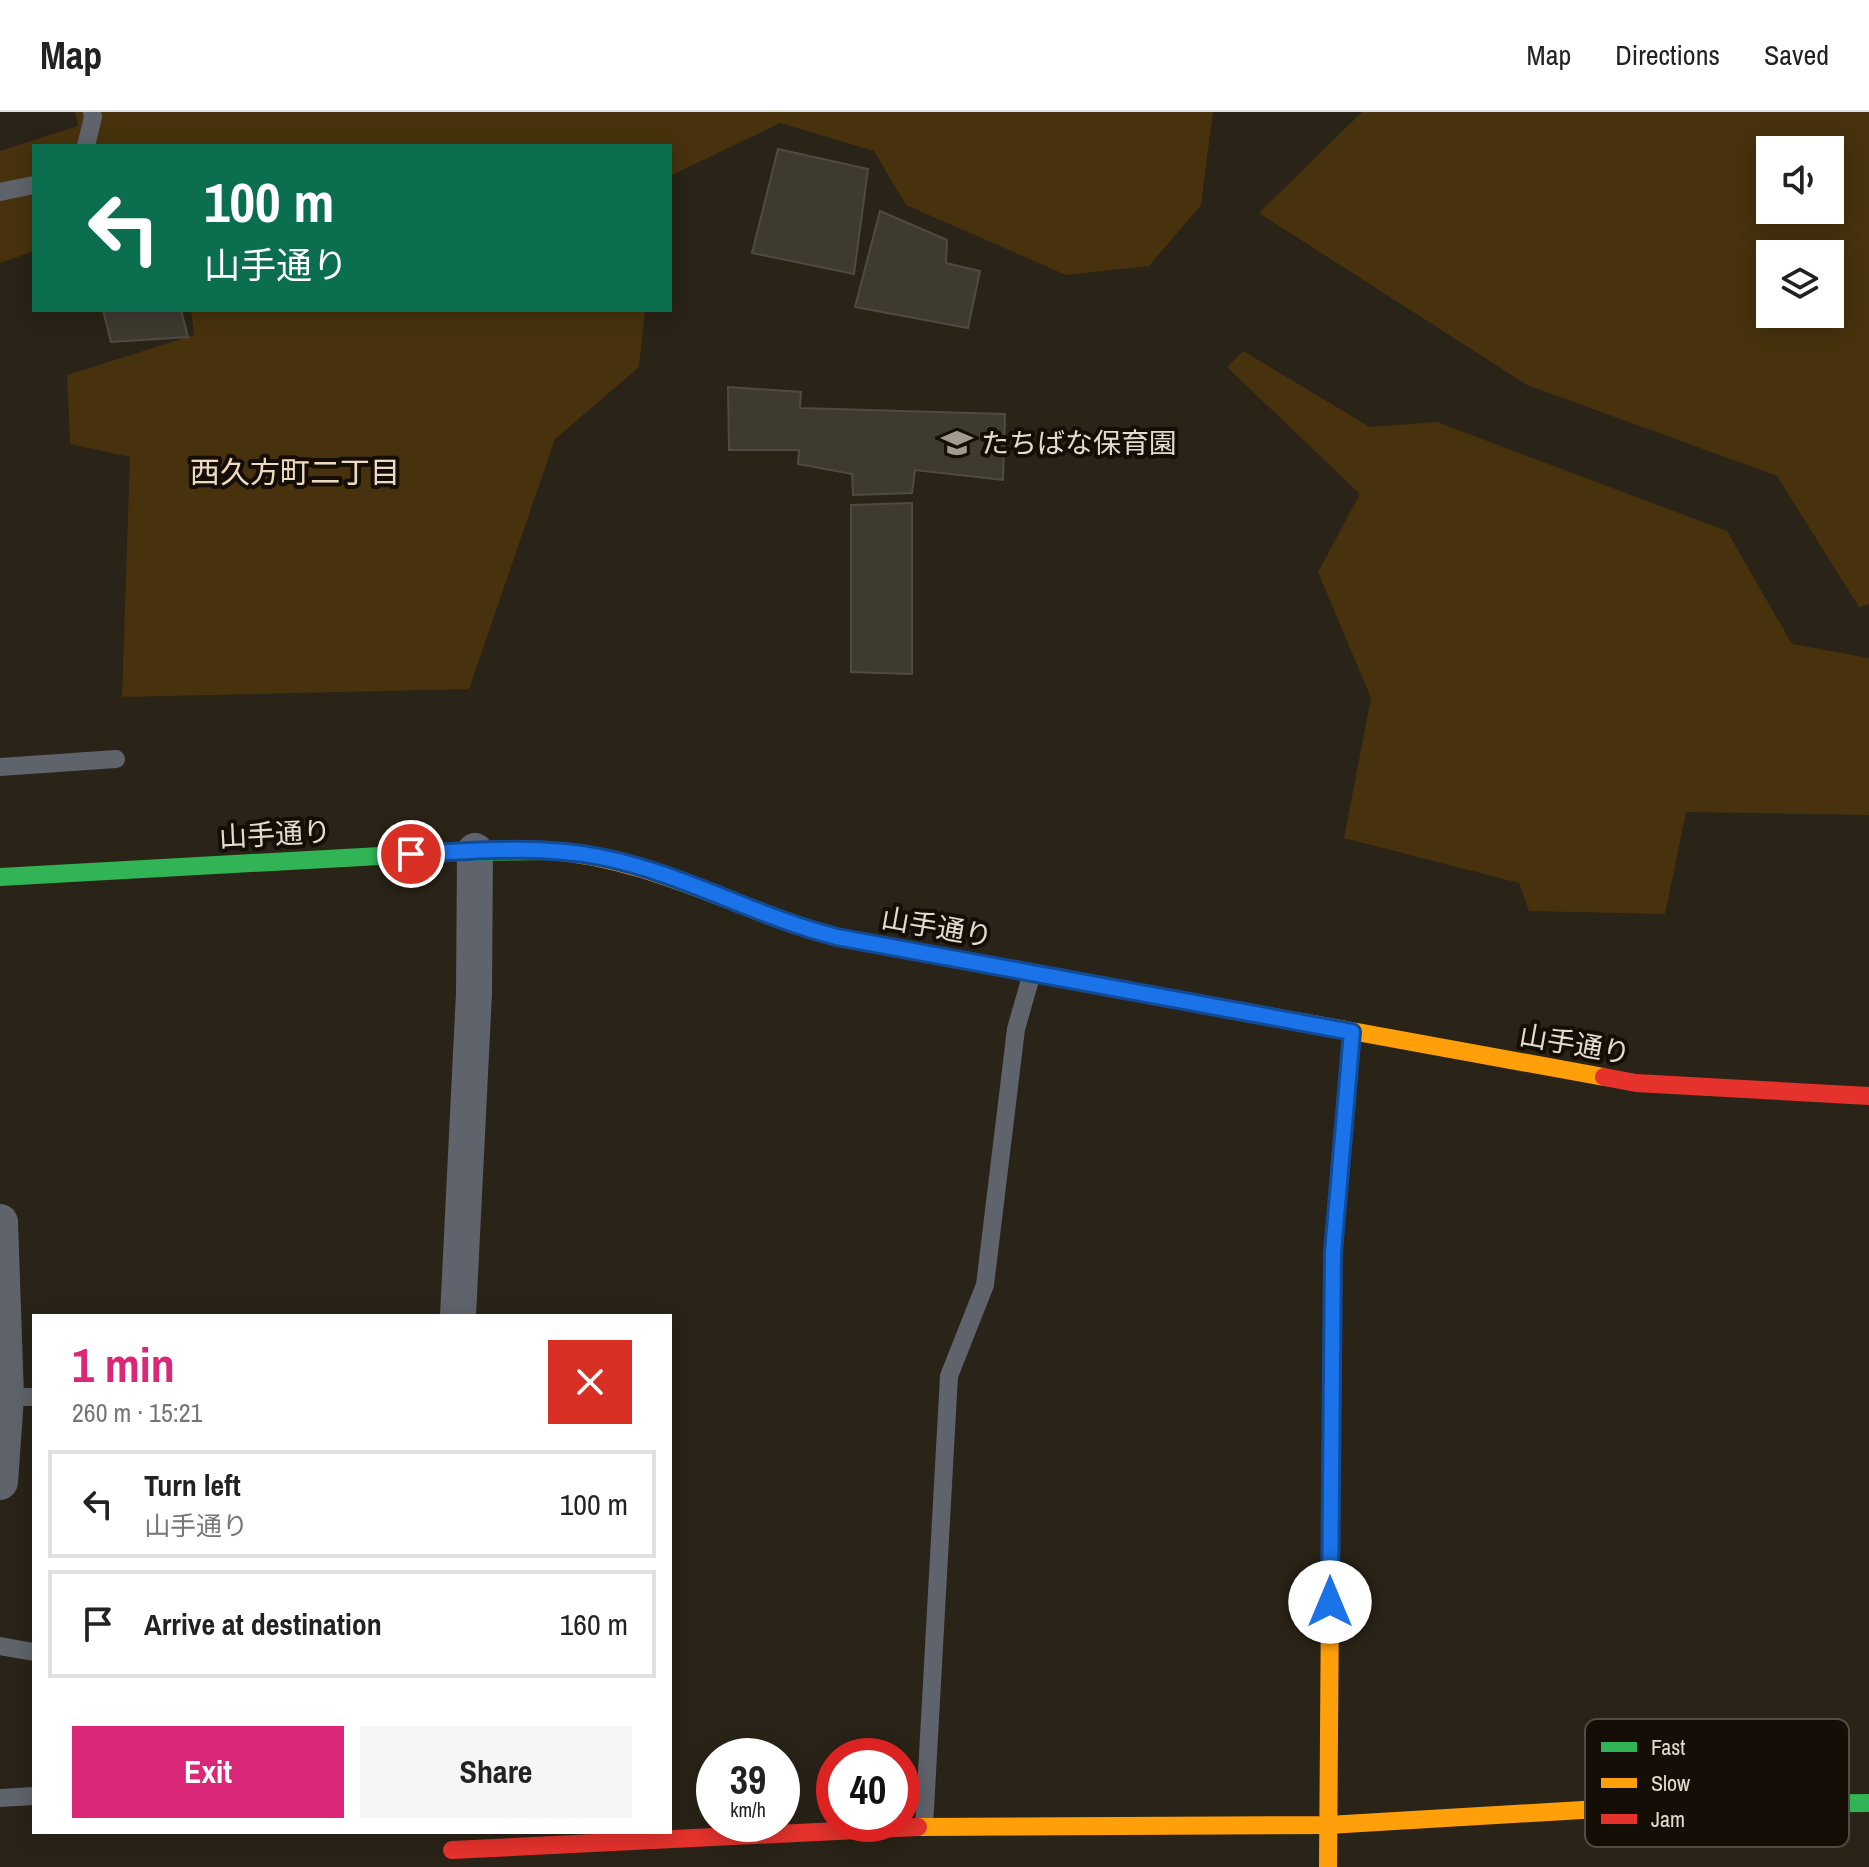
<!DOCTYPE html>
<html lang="en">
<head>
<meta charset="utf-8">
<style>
	body { margin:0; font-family:"Archivo Narrow","Noto Sans JP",sans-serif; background:#f6f6f6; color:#222; height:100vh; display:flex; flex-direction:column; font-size:30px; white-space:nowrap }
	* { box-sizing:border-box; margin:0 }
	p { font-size:26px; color:#767676 }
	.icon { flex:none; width:44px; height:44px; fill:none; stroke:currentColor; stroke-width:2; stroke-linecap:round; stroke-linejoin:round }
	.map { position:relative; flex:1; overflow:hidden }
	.panel { position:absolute; left:32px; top:1202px; width:640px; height:520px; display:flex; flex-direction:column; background:#fff; border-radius:0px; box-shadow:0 4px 20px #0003 }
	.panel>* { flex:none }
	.hud { position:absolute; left:32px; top:32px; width:640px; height:168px; border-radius:0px; box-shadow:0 4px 20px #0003; background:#0b6e4f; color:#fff; overflow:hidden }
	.fabs { position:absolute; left:1756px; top:24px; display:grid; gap:16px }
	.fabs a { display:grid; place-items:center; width:88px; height:88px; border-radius:0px; background:#fff; box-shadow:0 4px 20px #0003; font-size:40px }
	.speed { position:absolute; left:696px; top:1626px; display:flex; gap:16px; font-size:40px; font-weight:700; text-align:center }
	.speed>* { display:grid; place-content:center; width:104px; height:104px; border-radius:50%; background:#fff; box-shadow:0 4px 20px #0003; line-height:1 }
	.speed small { font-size:20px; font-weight:400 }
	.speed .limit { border:12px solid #d22; background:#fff; color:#111 }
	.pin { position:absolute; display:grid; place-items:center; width:68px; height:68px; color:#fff; margin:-34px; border:4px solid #fff; border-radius:50%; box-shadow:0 2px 8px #0007 }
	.me { position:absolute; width:88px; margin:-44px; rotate:0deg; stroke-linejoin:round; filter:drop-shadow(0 0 6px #0008) }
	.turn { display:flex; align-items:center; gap:28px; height:168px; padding:0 40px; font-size:36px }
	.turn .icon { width:104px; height:104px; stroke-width:2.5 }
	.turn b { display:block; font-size:56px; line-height:68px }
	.round { display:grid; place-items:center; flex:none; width:84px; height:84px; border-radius:0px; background:#f6f6f6 }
	.head { display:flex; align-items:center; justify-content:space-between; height:136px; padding:0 40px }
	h1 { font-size:48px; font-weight:700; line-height:60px; color:#db2777 }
	.button { display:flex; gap:16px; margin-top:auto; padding:16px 40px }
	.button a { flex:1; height:92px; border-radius:0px; background:#db2777; color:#fff; font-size:32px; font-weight:700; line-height:92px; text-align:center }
	.button a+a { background:#f6f6f6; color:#222 }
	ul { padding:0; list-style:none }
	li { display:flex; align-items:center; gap:24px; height:108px; margin:0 16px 12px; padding:0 24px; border:4px solid #e0e0e0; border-radius:0px }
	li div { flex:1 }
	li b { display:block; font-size:30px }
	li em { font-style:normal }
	header { display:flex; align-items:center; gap:48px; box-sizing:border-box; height:112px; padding:0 40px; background:#fff; border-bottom:2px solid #e0e0e0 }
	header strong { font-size:38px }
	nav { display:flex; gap:44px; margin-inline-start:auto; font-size:28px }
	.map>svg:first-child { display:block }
	.green { fill:#47320d; fill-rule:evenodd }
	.building { fill:#3f3a30; stroke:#504a40; stroke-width:2 }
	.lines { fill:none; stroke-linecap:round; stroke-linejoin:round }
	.lane { stroke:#5f636b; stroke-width:18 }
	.street { stroke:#5f636b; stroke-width:36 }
	.fast { stroke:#30b455; stroke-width:18 }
	.slow { stroke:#ff9f0a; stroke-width:18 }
	.jam { stroke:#e5322d; stroke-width:18 }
	.route-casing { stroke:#114b97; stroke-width:20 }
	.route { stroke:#1a73e8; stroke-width:14 }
	.labels { text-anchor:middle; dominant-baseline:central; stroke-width:8; stroke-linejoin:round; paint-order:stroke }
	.poi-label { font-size:28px; fill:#e4dbcf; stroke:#140e06; text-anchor:start }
	.street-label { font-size:28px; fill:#e4dbcf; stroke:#140e06 }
	.neighbourhood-label { font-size:30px; fill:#eddac1; stroke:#140e06 }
	.key { fill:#140e06; stroke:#524c42; stroke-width:2 }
	.key-label { font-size:22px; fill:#e4dbcf }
</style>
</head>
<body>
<header>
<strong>Map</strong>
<nav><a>Map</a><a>Directions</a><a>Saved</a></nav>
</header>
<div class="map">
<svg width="1869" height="1755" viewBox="0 0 1869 1755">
	<rect width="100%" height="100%" fill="#2a2317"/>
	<g class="green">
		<polygon points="75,0 1213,0 1201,93 1149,154 1066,163 906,93 874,39 780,11 670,64 670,34 34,34 34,139 0,151 0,39 78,14"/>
		<path d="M 1362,0 L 1869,0 L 1869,492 L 1859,495 L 1777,364 L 1527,273 L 1259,101 ZM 1770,38 L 1830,38 L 1830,98 L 1770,98 ZM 1770,142 L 1830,142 L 1830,202 L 1770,202 Z"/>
		<polygon points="191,198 645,198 639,255 555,327 469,577 122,585 130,345 70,332 67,263 194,223"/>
		<polygon points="1243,239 1370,315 1437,310 1727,419 1792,532 1869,546 1869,703 1686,700 1665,802 1529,799 1519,771 1344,726 1371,586 1318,460 1360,382 1227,255"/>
	</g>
	<g class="building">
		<polygon points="778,37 868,57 854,162 752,141"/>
		<polygon points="880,99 947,128 946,151 980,159 968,216 855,195"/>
		<polygon points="103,198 181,198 188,225 111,230"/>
		<polygon points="728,275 801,280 800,296 1005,302 1003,368 915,358 912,381 853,383 852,362 798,352 799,338 729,338"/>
		<polygon points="912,391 912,562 851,560 851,393"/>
	</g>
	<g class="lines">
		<g class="lane">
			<polyline points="86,34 93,5 92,0"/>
			<polyline points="0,80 34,73"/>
			<polyline points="0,655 116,647"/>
			<polyline points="6,1285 34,1285"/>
			<polyline points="0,1534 34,1540"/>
			<polyline points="0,1686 34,1684"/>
			<polyline points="924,1715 949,1264 985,1173 1016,917 1032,861"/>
		</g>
		<g class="street">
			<polyline points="0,1110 6,1285 0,1370"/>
			<polyline points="458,1204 474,881 475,739"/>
		</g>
		<g class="fast">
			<polyline points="0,765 452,740 551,739"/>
			<polyline points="918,840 1291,908"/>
			<polyline points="1332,1222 1333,1140 1352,920"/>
			<polyline points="1599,1697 1660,1693 1869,1691"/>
		</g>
		<g class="slow">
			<path d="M 551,739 C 641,746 719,788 804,815 C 841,828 880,833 918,840"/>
			<polyline points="1291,908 1604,965"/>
			<polyline points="918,1715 1328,1713 1599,1697"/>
			<polyline points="1328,1755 1332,1222"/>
		</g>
		<g class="jam">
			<polyline points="1604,965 1636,971 1869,984"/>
			<polyline points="452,1738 918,1715"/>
		</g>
	</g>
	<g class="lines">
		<defs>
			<path id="route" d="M 411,742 C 473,739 539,733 600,745 C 682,761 756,805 837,825 L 1352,920 L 1333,1140 L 1330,1490"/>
		</defs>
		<use href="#route" class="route-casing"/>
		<use href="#route" class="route"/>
	</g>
	<defs>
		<symbol id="school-bare" viewBox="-9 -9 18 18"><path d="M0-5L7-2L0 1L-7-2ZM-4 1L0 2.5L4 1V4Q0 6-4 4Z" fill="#a39b8f" stroke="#140e06" stroke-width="2.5" paint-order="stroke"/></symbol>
	</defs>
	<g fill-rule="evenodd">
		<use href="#school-bare" x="935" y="309" width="44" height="44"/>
	</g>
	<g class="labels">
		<g class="poi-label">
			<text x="981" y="331">たちばな保育園</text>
		</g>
		<g class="street-label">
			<text transform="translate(275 722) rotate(-3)">山手通り</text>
			<text transform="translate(937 815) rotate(10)">山手通り</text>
			<text transform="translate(1575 932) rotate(10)">山手通り</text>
		</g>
		<g class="neighbourhood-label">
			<text x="295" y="360">西久方町二丁目</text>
		</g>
	</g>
	<rect x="1585" y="1607" width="264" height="128" rx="12" class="key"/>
	<rect x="1601" y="1630" width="36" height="10" fill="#30b455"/>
	<rect x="1601" y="1666" width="36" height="10" fill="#ff9f0a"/>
	<rect x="1601" y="1702" width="36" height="10" fill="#e5322d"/>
	<g class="key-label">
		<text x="1651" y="1643">Fast</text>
		<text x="1651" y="1679">Slow</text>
		<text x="1651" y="1715">Jam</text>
	</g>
</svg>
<div class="fabs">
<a><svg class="icon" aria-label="sound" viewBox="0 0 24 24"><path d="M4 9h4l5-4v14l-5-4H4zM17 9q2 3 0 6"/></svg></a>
<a><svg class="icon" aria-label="layers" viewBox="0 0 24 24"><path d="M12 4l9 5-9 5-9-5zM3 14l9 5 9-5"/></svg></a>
</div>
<div class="speed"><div>39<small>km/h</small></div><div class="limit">40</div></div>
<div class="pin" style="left:411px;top:742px;background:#d93025"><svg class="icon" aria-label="arrive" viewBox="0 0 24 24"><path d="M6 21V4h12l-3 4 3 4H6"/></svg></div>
<svg class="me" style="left:1330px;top:1490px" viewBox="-20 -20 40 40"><circle r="19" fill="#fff"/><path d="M0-13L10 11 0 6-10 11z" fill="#1a73e8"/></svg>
<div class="hud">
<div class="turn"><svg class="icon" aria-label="left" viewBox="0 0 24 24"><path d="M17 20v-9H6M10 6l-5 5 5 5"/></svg><div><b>100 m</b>山手通り</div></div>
</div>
<section class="panel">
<div class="head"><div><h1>1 min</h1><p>260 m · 15:21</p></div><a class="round" style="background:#d93025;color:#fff"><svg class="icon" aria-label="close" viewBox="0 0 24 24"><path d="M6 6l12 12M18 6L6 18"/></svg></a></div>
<ul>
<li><svg class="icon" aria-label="left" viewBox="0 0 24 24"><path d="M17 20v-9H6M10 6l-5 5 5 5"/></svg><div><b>Turn left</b><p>山手通り</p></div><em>100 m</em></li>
<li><svg class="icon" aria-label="arrive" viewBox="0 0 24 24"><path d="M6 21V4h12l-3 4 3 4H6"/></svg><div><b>Arrive at destination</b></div><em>160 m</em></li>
</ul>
<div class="button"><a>Exit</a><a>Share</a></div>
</section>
</div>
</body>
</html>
